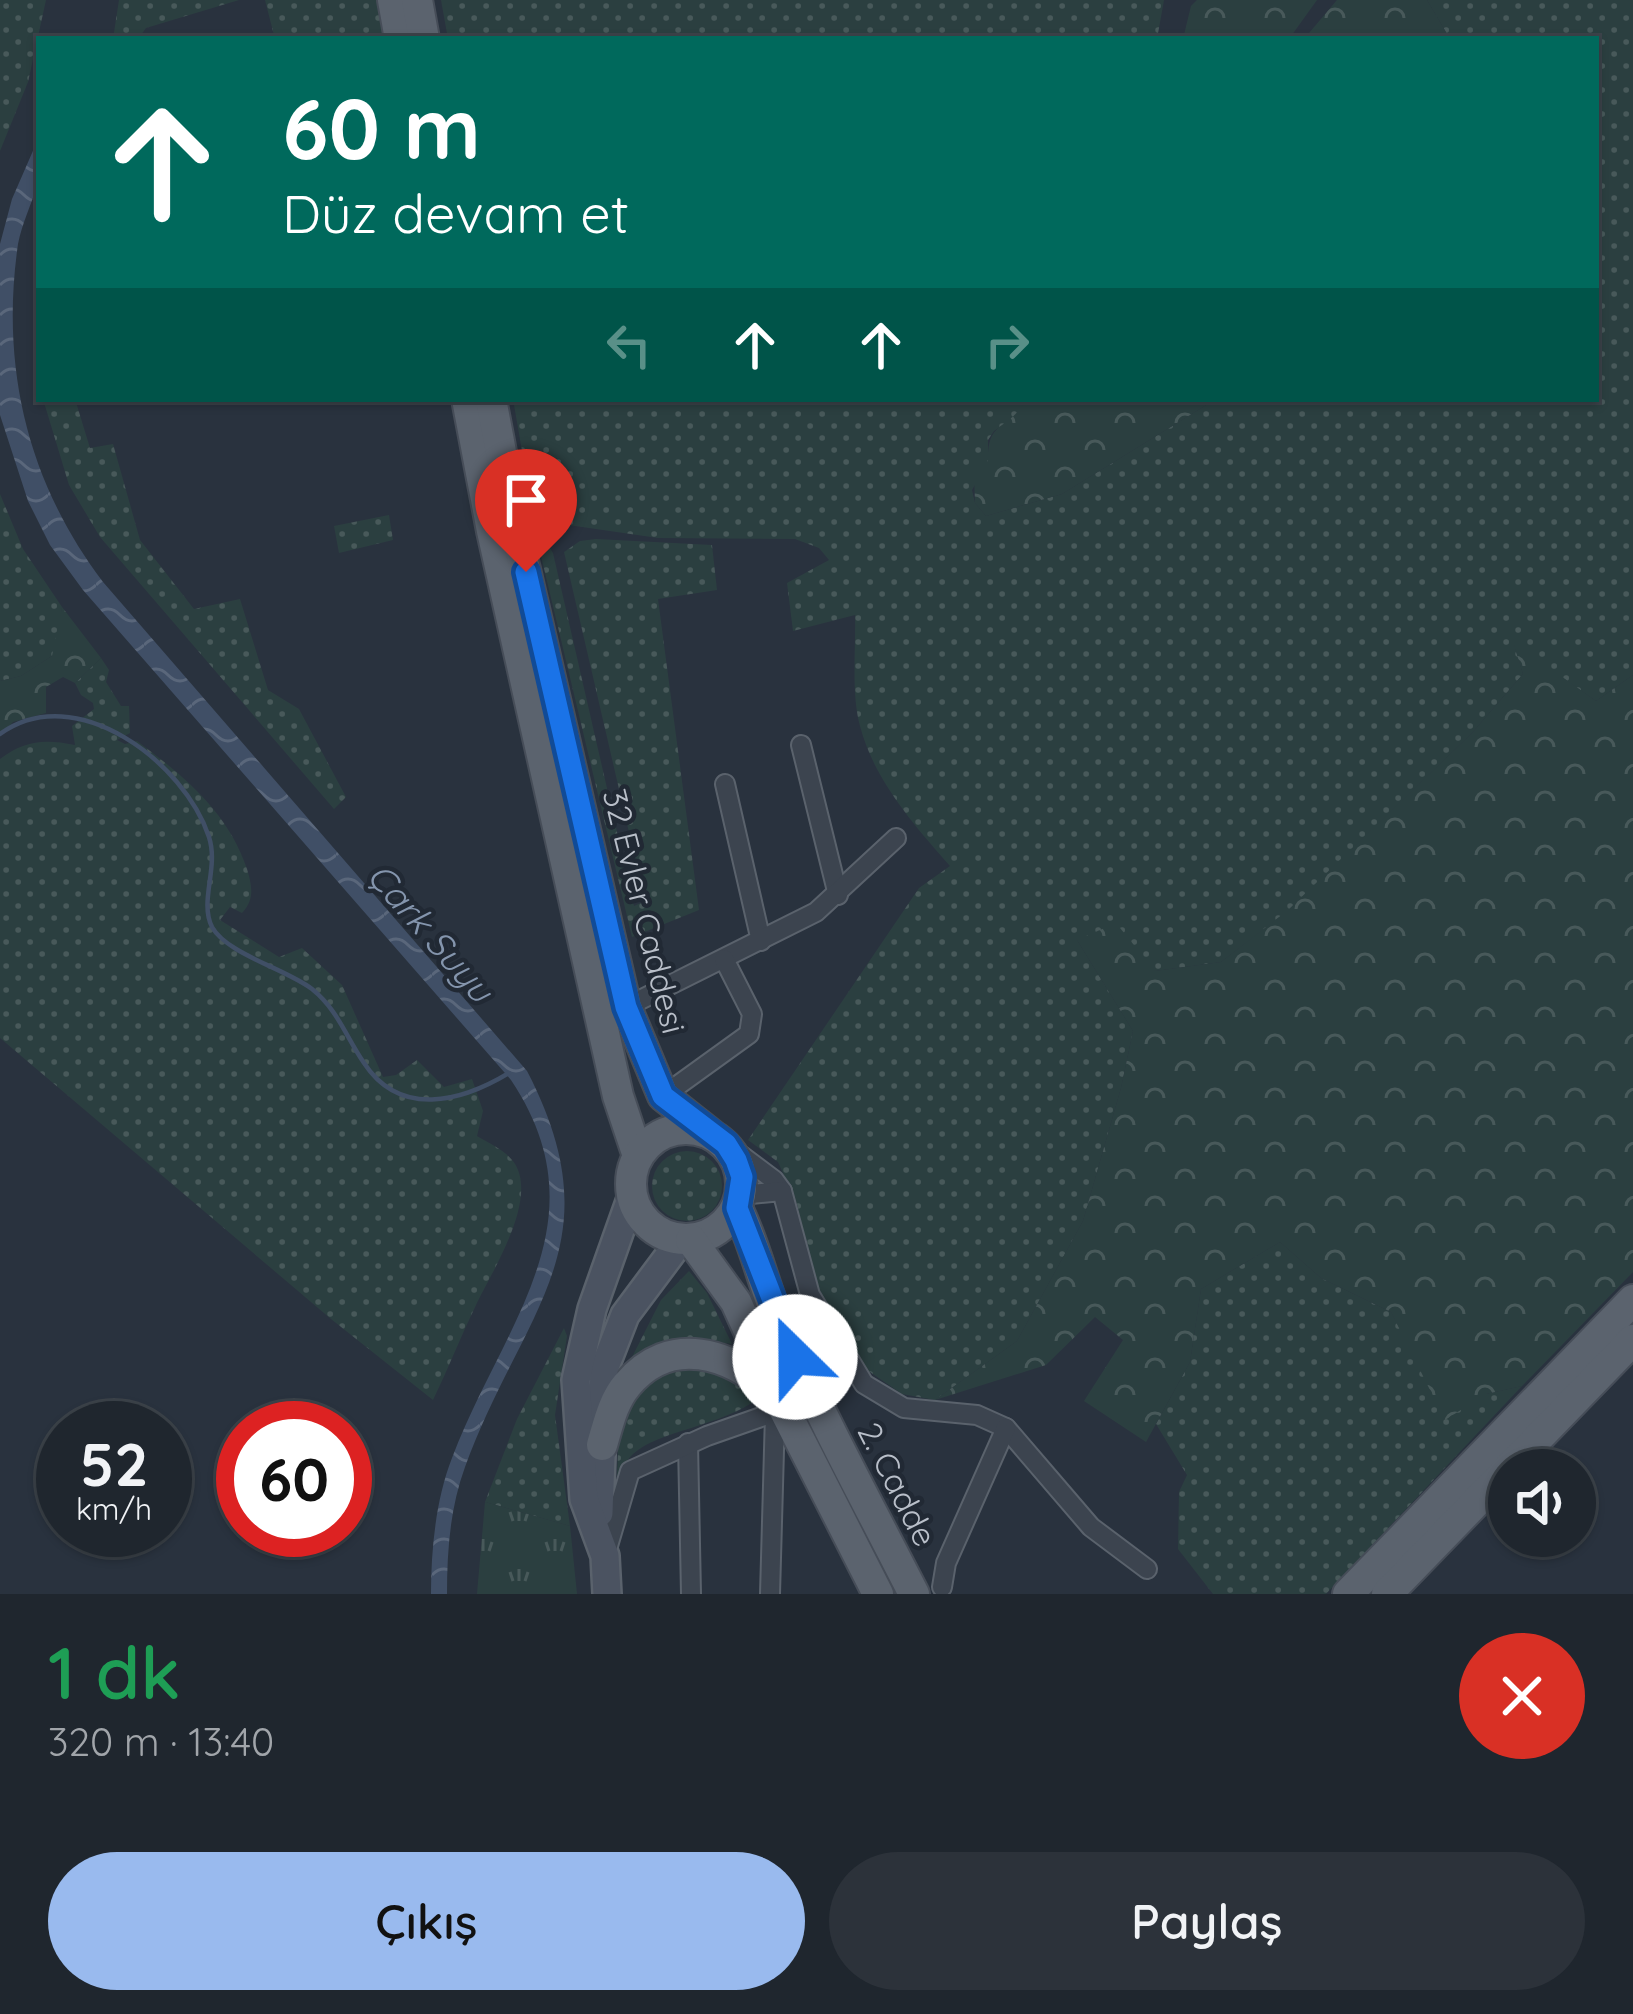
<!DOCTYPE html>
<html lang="tr">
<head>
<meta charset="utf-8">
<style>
	body { margin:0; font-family:Quicksand,sans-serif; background:#2c323a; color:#f1f3f6; height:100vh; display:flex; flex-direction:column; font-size:45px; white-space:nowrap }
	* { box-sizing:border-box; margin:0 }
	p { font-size:39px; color:#a1a5aa }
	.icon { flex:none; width:66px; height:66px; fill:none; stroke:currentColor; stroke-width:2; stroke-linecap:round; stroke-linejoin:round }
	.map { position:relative; height:1594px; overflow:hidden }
	.panel { display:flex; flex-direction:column; background:#1f262e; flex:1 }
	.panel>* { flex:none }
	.hud { position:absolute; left:36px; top:36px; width:1563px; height:366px; border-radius:0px; box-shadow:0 3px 9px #0004,0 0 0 3px #3c434a; background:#00695c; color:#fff; overflow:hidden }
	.fabs { position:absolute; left:1488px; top:1449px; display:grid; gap:24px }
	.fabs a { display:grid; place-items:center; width:108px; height:108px; border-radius:50%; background:#1f262e; box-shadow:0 3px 9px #0004,0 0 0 3px #3c434a; font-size:60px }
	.speed { position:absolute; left:36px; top:1401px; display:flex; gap:24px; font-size:60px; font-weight:700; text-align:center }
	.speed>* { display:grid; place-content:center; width:156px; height:156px; border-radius:50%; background:#1f262e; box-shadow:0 3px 9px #0004,0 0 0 3px #3c434a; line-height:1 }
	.speed small { font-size:30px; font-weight:400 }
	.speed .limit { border:18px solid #d22; background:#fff; color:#111 }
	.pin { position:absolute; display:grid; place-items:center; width:102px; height:102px; color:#fff; margin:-123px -51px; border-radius:50% 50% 50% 0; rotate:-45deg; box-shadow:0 0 12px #0007 }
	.pin .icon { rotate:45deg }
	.me { position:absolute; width:132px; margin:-66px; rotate:337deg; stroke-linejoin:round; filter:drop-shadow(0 0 9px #0008) }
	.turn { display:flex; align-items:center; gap:42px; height:252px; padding:0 48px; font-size:54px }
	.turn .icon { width:156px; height:156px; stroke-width:2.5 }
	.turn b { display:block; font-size:84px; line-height:102px }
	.lanes { display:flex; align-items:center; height:114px; padding:0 48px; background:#0003; justify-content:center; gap:60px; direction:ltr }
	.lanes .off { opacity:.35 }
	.round { display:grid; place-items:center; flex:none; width:126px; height:126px; border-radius:63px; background:#2c323a }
	.summary { display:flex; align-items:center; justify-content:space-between; height:204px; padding:0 48px }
	h1 { font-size:72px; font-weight:600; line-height:90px; color:#1e9e55 }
	.action { display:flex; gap:24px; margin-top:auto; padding:24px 48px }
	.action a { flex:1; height:138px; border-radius:72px; background:#99baee; color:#111; font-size:48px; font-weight:600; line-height:138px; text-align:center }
	.action a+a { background:#2c323a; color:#f1f3f6 }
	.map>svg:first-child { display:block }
	.grass { fill:url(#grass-dots) }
	.forest { fill:url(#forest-crowns) }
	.park { fill:url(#park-tufts) }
	.water { fill:url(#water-waves) }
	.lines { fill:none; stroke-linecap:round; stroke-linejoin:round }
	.stream { stroke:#404f66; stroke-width:4.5 }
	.minor-casing { stroke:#5a626c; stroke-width:22 }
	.secondary-casing { stroke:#5a626c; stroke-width:32 }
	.primary-casing { stroke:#464d58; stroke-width:34 }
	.minor { stroke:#3c444f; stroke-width:18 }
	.secondary { stroke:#4b5361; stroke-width:27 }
	.primary { stroke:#5b636e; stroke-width:30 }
	.route-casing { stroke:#114b97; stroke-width:30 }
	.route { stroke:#1a73e8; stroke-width:21 }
	.labels { text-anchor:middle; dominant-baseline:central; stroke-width:9; stroke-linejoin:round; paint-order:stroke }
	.street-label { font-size:33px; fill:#b9bfc9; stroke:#212934 }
	.water-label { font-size:36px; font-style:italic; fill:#8495ad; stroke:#212934 }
</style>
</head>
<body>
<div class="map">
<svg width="1633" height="1594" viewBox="0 0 1633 1594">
	<defs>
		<pattern id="grass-dots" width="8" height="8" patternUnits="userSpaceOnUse" patternTransform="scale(3)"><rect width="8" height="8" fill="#2b3f40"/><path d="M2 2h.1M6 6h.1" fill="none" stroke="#48595a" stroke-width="1.8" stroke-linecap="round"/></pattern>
		<pattern id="forest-crowns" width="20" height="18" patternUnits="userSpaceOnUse" patternTransform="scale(3)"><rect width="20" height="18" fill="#2b3f40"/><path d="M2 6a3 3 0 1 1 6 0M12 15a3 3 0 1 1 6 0" fill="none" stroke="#48595a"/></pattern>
		<pattern id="park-tufts" width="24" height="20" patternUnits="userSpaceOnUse" patternTransform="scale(3)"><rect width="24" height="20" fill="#2b3f40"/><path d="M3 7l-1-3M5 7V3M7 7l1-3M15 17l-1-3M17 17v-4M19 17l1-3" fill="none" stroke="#48595a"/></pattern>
		<pattern id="water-waves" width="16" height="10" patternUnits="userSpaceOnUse" patternTransform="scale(3)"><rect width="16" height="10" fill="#404f66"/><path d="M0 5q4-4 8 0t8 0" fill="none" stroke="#5a677b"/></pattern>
	</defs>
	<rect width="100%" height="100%" fill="#29323e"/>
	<g class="grass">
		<polygon points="0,0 46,0 28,82 0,151"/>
		<polygon points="119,0 239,0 146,28 138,39 113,39"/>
		<polygon points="265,0 382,0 389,39 275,39"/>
		<polygon points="441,0 1164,0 1157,39 448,39"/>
		<path d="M 1427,0 L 1633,0 L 1633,675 L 1596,701 L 1514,644 L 1523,674 L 1472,733 L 1289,910 L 1221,962 L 1155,971 L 1077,940 L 1133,1031 L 1121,1088 L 1083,1221 L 1017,1341 L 935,1400 L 902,1394 L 854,1361 L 814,1278 L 797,1204 L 778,1162 L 748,1140 L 919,888 L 950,866 C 914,825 874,780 860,726 C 851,693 856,650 855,615 L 793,631 L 787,583 L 829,560 L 819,548 L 795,539 L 658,538 L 534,520 L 513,399 L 1026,399 L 1018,415 L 994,431 L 988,440 L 988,461 L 972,490 L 975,503 L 986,516 L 1062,494 L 1216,399 L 1596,399 L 1596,39 L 1450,39 Z"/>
		<polygon points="43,399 75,399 90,448 113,444 140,540 194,609 240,599 268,690 299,709 346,797 334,809 100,537 69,485"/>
		<polygon points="0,494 23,549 62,607 55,654 21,676 0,681"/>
		<polygon points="389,515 393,540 339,553 334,526"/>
		<polygon points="541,534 553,553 634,906 645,901 564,552 580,541 596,539 712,545 717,590 658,599 699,910 632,937 536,535"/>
		<path d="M 101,658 L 109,670 L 106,682 L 121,706 L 129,706 L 130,733 L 117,740 L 125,744 L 137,741 C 184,776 228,812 247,869 C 252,886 255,899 242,913 L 230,907 L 220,920 L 279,957 L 302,948 L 342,985 L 383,1077 L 396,1075 L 417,1060 L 444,1087 L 472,1079 L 483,1111 L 477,1136 C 490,1144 507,1151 515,1164 C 538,1201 491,1273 476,1305 C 461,1336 448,1369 433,1400 L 331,1319 L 0,1038 L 0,759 C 25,740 45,739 75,745 L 72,726 L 94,709 L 93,703 L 81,695 L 75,683 Z"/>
		<circle cx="687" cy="1186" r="35"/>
		<polygon points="1280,1242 1321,1278 1391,1312 1416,1359 1486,1394 1522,1386 1326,1594 1213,1594 1178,1549 1179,1492 1187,1475 1156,1424 1190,1362 1201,1289"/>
		<polygon points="689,1271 707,1293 732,1344 685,1337 631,1359 661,1300"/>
		<polygon points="564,1328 567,1336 555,1415 570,1526 485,1502 517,1419"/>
		<path d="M 714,1362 L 757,1399 C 724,1425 658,1431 633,1454 C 626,1460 622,1470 617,1477 L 619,1422 L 649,1376 Z"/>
	</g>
	<g class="forest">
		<polygon points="1197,0 1317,0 1289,39 1183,39 1191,6"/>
		<polygon points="1337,0 1427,0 1450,39 1304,39"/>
		<path d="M 1026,399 L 1216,399 L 1062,494 L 986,516 L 975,503 L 974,473 L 988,461 C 987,418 1009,432 1026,399 Z"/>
		<polygon points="62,607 101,658 75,683 63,677 46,687 46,713 13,722 0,736 0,681 21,676 52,656"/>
		<polygon points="1513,642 1596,701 1633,675 1633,1272 1522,1386 1486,1394 1445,1420 1391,1312 1321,1278 1280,1242 1201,1289 1190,1362 1146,1442 1084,1401 1123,1340 1095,1317 1046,1365 935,1400 1017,1341 1083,1221 1121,1088 1133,1031 1077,940 1116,923 1155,971 1221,962 1288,910 1472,733 1523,674"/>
	</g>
	<polygon class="park" points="485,1502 570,1526 577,1594 477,1594"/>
	<path class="water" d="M 39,137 C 39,151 42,169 38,183 C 32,203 22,223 18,244 C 0,368 28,483 103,582 L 527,1071 C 618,1246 522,1310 465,1467 C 450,1508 447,1551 447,1594 L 431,1594 C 431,1549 436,1499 452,1458 C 502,1325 606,1222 511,1080 L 83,590 L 50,545 L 28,501 L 0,415 L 0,244 L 12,199 Z"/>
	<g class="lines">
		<path class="stream" d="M 0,734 C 76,679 185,763 209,837 C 219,868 199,901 212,927 C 227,954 286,969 312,989 C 338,1010 346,1037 364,1063 C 400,1118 461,1102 509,1073"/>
		<defs>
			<g id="minor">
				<polyline points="801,745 838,895"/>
				<polyline points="725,784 761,941"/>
				<polyline points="626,1007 816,912 896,838"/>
				<polyline points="663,1096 749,1034 752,1014 724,959"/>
				<polyline points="726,1144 774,1180 782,1191"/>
				<polyline points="741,1195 782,1191 810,1295 864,1384 904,1408 977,1415 1006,1428 1091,1527 1147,1569"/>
				<polyline points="688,1443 691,1594"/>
				<polyline points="605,1556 630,1471 707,1436 784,1409"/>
				<polyline points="942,1587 946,1563 1006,1428"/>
				<polyline points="770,1594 775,1414"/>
			</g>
			<g id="secondary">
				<polyline points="599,1513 604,1369 625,1315 681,1240"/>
				<polyline points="607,1594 605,1556 584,1499 576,1380 592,1309 632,1196"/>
			</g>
			<g id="primary">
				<polyline points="393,0 400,39"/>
				<polyline points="417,0 424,39"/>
				<polyline points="467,399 492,531 618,1096 638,1156"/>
				<polyline points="491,399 515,526 626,1007 663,1096 711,1134"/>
				<circle cx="686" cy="1184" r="55"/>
				<path d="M 737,1208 C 756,1246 764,1289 782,1329 C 822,1419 869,1506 914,1594"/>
				<polyline points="691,1240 736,1302 784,1409 878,1594"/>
				<path d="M 602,1445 C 608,1425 613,1401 627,1385 C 670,1333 731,1353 773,1393"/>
				<polyline points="1348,1594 1633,1300"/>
				<polyline points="1387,1594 1633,1340"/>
			</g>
		</defs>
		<use href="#minor" class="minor-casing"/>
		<use href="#secondary" class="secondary-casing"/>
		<use href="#primary" class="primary-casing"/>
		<use href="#minor" class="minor"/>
		<use href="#secondary" class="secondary"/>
		<use href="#primary" class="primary"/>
	</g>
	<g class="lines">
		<defs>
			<polyline id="route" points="526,572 626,1007 663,1096 726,1144 736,1160 742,1177 737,1208 795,1357"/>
		</defs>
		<use href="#route" class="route-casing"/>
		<use href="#route" class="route"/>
	</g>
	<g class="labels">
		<g class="street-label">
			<text transform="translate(645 911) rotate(76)">32 Evler Caddesi</text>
			<text transform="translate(898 1484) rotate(63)">2. Cadde</text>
		</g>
		<g class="water-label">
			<text transform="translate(431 932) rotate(49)">Çark Suyu</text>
		</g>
	</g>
</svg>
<div class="fabs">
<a><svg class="icon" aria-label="sound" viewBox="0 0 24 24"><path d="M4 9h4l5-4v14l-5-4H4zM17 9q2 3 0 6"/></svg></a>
</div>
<div class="speed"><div>52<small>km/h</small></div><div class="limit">60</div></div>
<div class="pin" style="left:526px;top:572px;background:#d93025"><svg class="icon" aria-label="arrive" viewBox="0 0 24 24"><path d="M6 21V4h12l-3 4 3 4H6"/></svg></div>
<svg class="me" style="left:795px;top:1357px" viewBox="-20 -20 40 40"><circle r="19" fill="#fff"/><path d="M0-13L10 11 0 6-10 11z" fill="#1a73e8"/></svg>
<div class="hud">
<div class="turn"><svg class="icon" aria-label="ahead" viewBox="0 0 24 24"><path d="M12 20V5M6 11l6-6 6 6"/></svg><div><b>60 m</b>Düz devam et</div></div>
<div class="lanes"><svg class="icon off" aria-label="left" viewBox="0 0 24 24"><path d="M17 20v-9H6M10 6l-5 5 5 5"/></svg><svg class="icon" aria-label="ahead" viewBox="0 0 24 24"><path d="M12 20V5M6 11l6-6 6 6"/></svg><svg class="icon" aria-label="ahead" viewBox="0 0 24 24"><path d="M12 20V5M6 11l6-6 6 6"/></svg><svg class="icon off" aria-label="right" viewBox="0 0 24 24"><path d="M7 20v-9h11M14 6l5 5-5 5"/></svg></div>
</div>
</div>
<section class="panel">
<div class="summary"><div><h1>1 dk</h1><p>320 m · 13:40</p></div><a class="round" style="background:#d93025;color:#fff"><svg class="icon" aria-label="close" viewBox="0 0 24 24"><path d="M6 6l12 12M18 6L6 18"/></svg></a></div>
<div class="action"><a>Çıkış</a><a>Paylaş</a></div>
</section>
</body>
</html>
